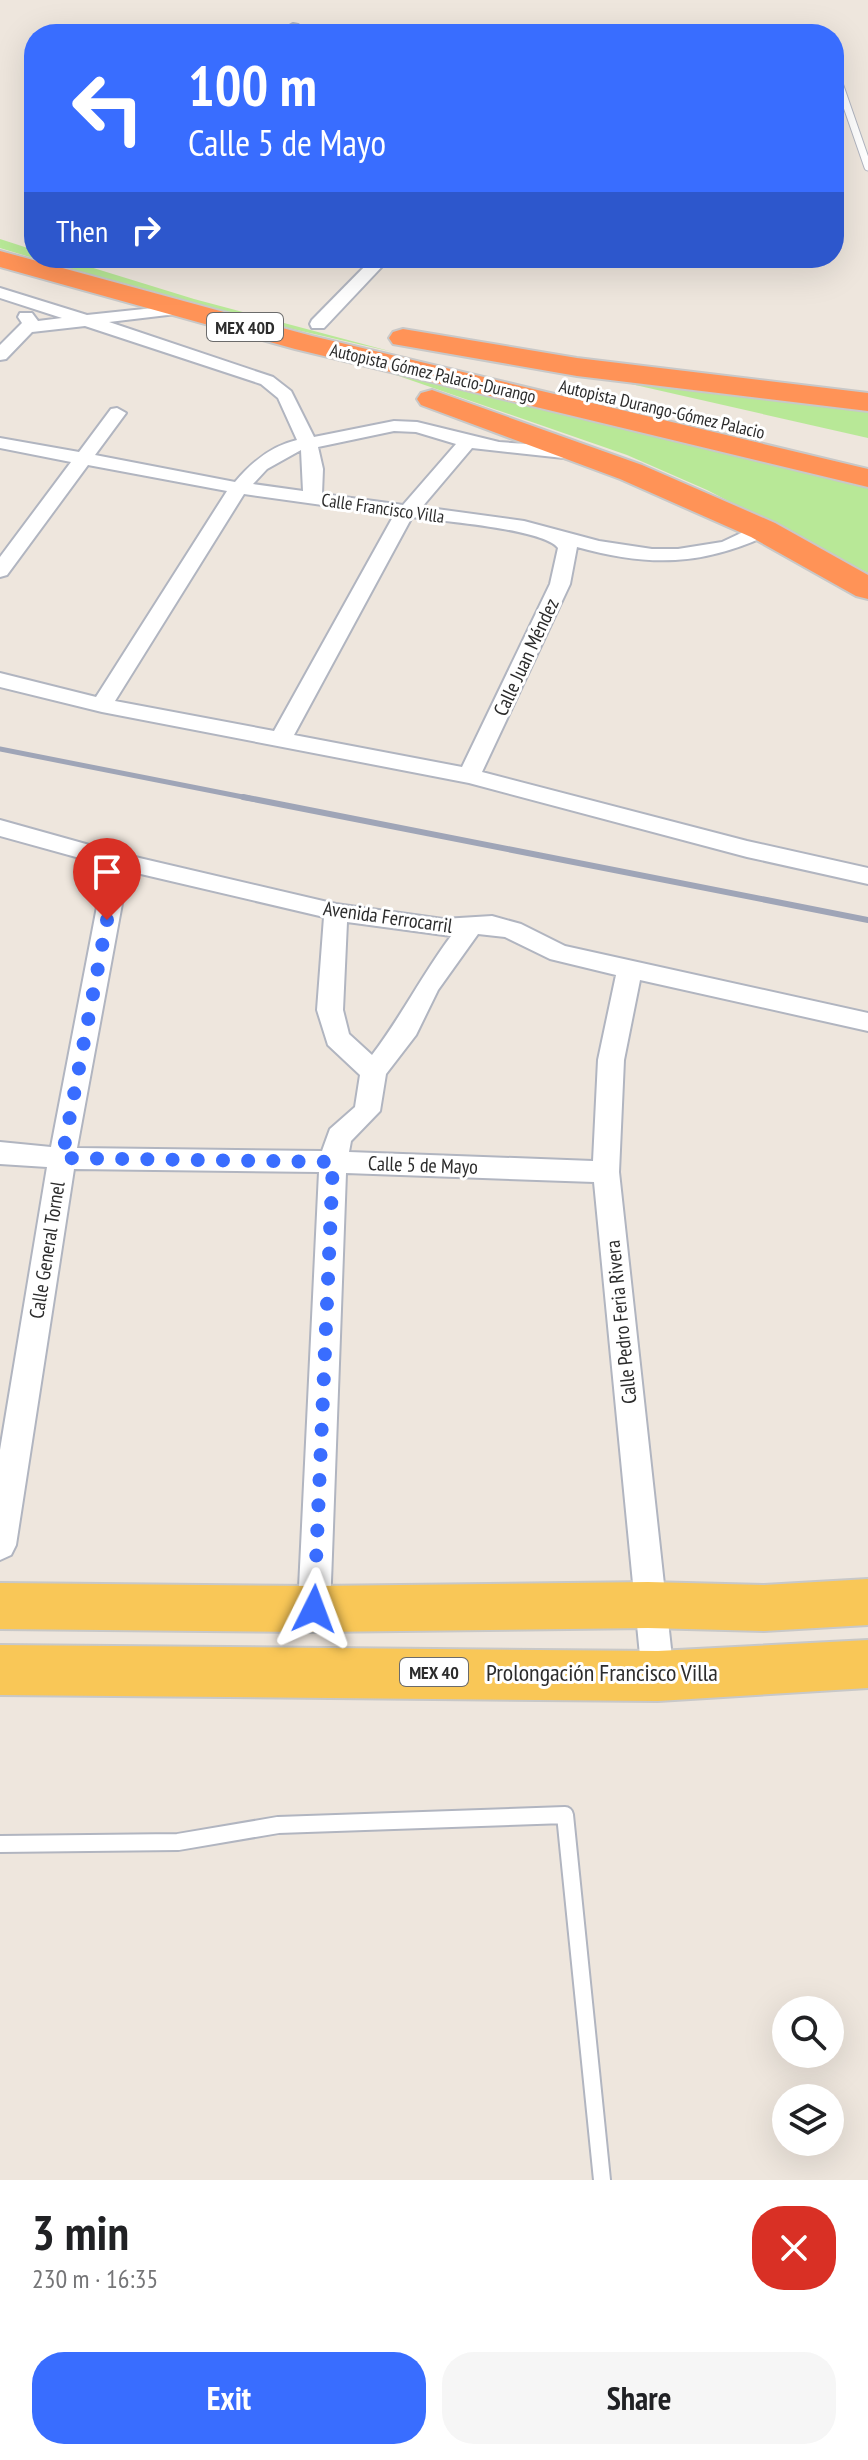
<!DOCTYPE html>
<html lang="en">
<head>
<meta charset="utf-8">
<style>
	body { margin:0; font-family:"PT Sans Narrow",sans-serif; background:#f6f6f6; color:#202124; height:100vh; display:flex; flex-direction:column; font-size:30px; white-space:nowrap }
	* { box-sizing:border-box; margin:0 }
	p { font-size:26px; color:#757577 }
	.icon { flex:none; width:44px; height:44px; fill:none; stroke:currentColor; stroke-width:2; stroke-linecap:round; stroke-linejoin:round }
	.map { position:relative; height:2180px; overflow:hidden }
	.panel { display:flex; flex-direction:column; background:#fff; flex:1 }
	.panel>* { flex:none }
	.top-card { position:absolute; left:24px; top:24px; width:820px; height:244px; border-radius:32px; box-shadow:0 8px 32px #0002; background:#396dff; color:#fff; overflow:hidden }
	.fabs { position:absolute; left:772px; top:1996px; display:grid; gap:16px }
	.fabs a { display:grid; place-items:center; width:72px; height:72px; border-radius:50%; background:#fff; box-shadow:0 8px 32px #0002; font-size:40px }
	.pin { position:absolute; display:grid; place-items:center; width:68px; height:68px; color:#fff; margin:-82px -34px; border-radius:50% 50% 50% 0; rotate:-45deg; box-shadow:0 0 8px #0007 }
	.pin .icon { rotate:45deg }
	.me { position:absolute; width:88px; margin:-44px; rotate:3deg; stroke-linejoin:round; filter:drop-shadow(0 0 6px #0008) }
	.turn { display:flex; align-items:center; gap:28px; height:168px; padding:0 32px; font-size:36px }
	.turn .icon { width:104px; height:104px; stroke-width:2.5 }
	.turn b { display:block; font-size:56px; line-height:68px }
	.then { display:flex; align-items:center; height:76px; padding:0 32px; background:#0003; gap:16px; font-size:30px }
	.round { display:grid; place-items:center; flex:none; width:84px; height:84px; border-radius:32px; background:#f6f6f6 }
	.headline { display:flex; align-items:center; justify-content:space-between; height:136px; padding:0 32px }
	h1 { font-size:48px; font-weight:700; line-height:60px }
	.cta { display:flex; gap:16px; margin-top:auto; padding:16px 32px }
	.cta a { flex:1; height:92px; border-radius:32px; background:#396dff; color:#fff; font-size:32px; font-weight:700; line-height:92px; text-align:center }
	.cta a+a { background:#f6f6f6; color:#202124 }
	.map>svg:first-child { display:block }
	.green { fill:#b8e897 }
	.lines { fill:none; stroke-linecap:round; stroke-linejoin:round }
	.lane-far1-casing { stroke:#b1b5c0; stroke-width:9 }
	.lane-casing { stroke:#b1b5c0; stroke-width:20 }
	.street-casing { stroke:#b1b5c0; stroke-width:4 }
	.primary-casing { stroke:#c8c8c8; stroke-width:4 }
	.highway-casing { stroke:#c8c8c8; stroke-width:4 }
	.lane-far1 { stroke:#fff; stroke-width:7 }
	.lane { stroke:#fff; stroke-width:16 }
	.street { fill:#fff; fill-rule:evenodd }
	.primary { fill:#f9c757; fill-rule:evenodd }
	.highway { fill:#ff9357; fill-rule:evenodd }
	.rail-far1 { stroke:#9fa5b7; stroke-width:5 }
	.rail { stroke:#9fa5b7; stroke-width:6 }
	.route { stroke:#396dff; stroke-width:14; stroke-dasharray:0 25.2 }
	.labels { text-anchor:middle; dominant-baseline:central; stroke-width:6; stroke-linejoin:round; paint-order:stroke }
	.shield { fill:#fff; stroke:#6b6b6b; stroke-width:2 }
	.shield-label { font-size:18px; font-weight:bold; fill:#2c2c2c }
	.far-street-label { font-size:18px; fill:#2c2c2c; stroke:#fff }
	.street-label { font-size:20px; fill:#2c2c2c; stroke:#fff }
	.near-street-label { font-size:24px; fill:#2c2c2c; stroke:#fff }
</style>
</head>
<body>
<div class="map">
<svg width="868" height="2180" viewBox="0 0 868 2180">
	<rect width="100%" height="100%" fill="#eee6dd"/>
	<g class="green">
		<polygon points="0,239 34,250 34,258 61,258 194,299 393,352 188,305 0,248"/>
		<polygon points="335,354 868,486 868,573 707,490 627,455"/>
		<polygon points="556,367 868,406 868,438"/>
	</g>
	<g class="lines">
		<defs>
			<polyline id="lane-far1" points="834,69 868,167"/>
			<polyline id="lane" points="0,1844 178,1842 278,1825 565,1815 602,2180"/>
			<g id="street">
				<polygon points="293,24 298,25 303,34 289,34 286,28"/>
				<polygon points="373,258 390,258 324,328 312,328 310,324 312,320"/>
				<path d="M 0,288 L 87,315 L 182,305 L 184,309 L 176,314 L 109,322 L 273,377 L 291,391 L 314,437 L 394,421 L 417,422 L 499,442 L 582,448 L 591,454 L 582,460 L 472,448 L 422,507 L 524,521 L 599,541 L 652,549 L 678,549 L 722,542 L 756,526 L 770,526 L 773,530 L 770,534 C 703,566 649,567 577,547 L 570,584 L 482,772 L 747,841 L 868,868 L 868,884 L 747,857 L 469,783 L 102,712 L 0,687 L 0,673 L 96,697 L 227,491 L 88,465 L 7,575 L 0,577 L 0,557 L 71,462 L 0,448 L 0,438 L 79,452 L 111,409 L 117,408 L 126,413 L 95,455 L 235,482 C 252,462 271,446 297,440 L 278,398 L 261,384 L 85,326 L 32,332 L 6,359 L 0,360 L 0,345 L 22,323 L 18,317 L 20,313 L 32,313 L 38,321 L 62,318 L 0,298 ZM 394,431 L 416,432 L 456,444 L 403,505 L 322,494 L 323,469 L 318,447 ZM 301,450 L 303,491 L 253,484 L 267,469 ZM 244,494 L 394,515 L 274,731 L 115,701 ZM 412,517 C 441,521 544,529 558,548 L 550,584 L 462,767 L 294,735 Z"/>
				<path d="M 0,820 L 118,853 L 336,904 L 443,919 L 492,916 L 521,924 L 565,946 L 868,1013 L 868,1031 L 640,980 L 624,1060 L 619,1172 L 674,1676 L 670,1687 L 658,1692 L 646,1687 L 642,1676 L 594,1182 L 346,1173 L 330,1609 L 325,1620 L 314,1624 L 303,1620 L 298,1609 L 319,1172 L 74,1169 L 16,1545 L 11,1555 L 0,1560 L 0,1450 L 47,1167 L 0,1164 L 0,1142 L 51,1147 L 105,865 L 0,836 ZM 128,871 L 324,917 L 317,1010 L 328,1045 L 360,1075 L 355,1107 L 330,1129 L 322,1151 L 77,1148 ZM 347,922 L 451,936 C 422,975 401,1017 372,1055 L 349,1034 L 343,1010 ZM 478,934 L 505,937 L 550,959 L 616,975 L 598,1060 L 593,1161 L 349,1152 L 351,1141 L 380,1111 L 386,1074 L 416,1035 L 438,990 Z"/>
			</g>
			<g id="primary">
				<polygon points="868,1579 868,1625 764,1631 648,1628 314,1632 0,1629 0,1583 314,1586 648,1582 764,1585"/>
				<polygon points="868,1640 868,1688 658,1701 0,1695 0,1645 658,1651"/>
			</g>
			<g id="highway">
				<polygon points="0,251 312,336 868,469 868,487 295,349 0,267"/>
				<polygon points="403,329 577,358 868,393 868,411 577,376 393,344 389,338 393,332"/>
				<polygon points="432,390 642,465 775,523 868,575 868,599 856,596 751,537 620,479 421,405 417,399 421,393"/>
			</g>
		</defs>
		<use href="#lane-far1" class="lane-far1-casing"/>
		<use href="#lane" class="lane-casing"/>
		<use href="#street" class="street-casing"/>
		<use href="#primary" class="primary-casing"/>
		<use href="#highway" class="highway-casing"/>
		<use href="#lane-far1" class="lane-far1"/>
		<use href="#lane" class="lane"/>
		<use href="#street" class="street"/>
		<use href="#primary" class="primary"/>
		<use href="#highway" class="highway"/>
		<polyline class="rail-far1" points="0,749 253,799"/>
		<polyline class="rail" points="243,797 868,920"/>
	</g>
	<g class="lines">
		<polyline class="route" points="107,920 62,1158 333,1162 314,1609"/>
	</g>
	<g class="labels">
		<g class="shield">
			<rect x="207" y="313" width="76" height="28" rx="6"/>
			<rect x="400" y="1658" width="68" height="28" rx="6"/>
		</g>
		<g class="shield-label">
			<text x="245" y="327">MEX 40D</text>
			<text x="434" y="1672">MEX 40</text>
		</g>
		<g class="far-street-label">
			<text transform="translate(433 373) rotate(13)">Autopista Gómez Palacio-Durango</text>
			<text transform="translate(662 409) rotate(13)">Autopista Durango-Gómez Palacio</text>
			<text transform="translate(383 508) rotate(8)">Calle Francisco Villa</text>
		</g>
		<g class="street-label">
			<text transform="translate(526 657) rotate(-65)">Calle Juan Méndez</text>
			<text transform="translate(388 917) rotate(8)">Avenida Ferrocarril</text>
			<text transform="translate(423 1165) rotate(2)">Calle 5 de Mayo</text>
			<text transform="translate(47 1250) rotate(-81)">Calle General Tornel</text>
			<text transform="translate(621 1322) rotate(-96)">Calle Pedro Feria Rivera</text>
		</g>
		<g class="near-street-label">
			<text x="602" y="1672">Prolongación Francisco Villa</text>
		</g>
	</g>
</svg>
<div class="fabs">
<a><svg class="icon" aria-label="search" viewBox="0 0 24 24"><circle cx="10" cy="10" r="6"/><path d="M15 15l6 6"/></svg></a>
<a><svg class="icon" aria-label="layers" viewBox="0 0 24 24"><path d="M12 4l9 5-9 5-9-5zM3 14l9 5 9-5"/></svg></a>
</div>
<div class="pin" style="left:107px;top:920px;background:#d93025"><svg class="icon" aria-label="arrive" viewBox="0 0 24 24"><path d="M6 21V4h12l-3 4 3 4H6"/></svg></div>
<svg class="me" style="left:314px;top:1609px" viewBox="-20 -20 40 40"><path d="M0-17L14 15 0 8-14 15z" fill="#396dff" stroke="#fff" stroke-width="4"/></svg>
<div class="top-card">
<div class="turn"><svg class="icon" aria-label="left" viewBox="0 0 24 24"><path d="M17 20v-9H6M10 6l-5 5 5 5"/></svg><div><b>100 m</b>Calle 5 de Mayo</div></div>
<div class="then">Then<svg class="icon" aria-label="right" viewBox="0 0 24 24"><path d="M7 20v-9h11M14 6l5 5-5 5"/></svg></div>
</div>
</div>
<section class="panel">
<div class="headline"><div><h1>3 min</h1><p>230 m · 16:35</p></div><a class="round" style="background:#d93025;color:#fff"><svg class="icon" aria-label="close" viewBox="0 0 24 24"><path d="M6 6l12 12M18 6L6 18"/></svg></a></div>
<div class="cta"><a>Exit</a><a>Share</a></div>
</section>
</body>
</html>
